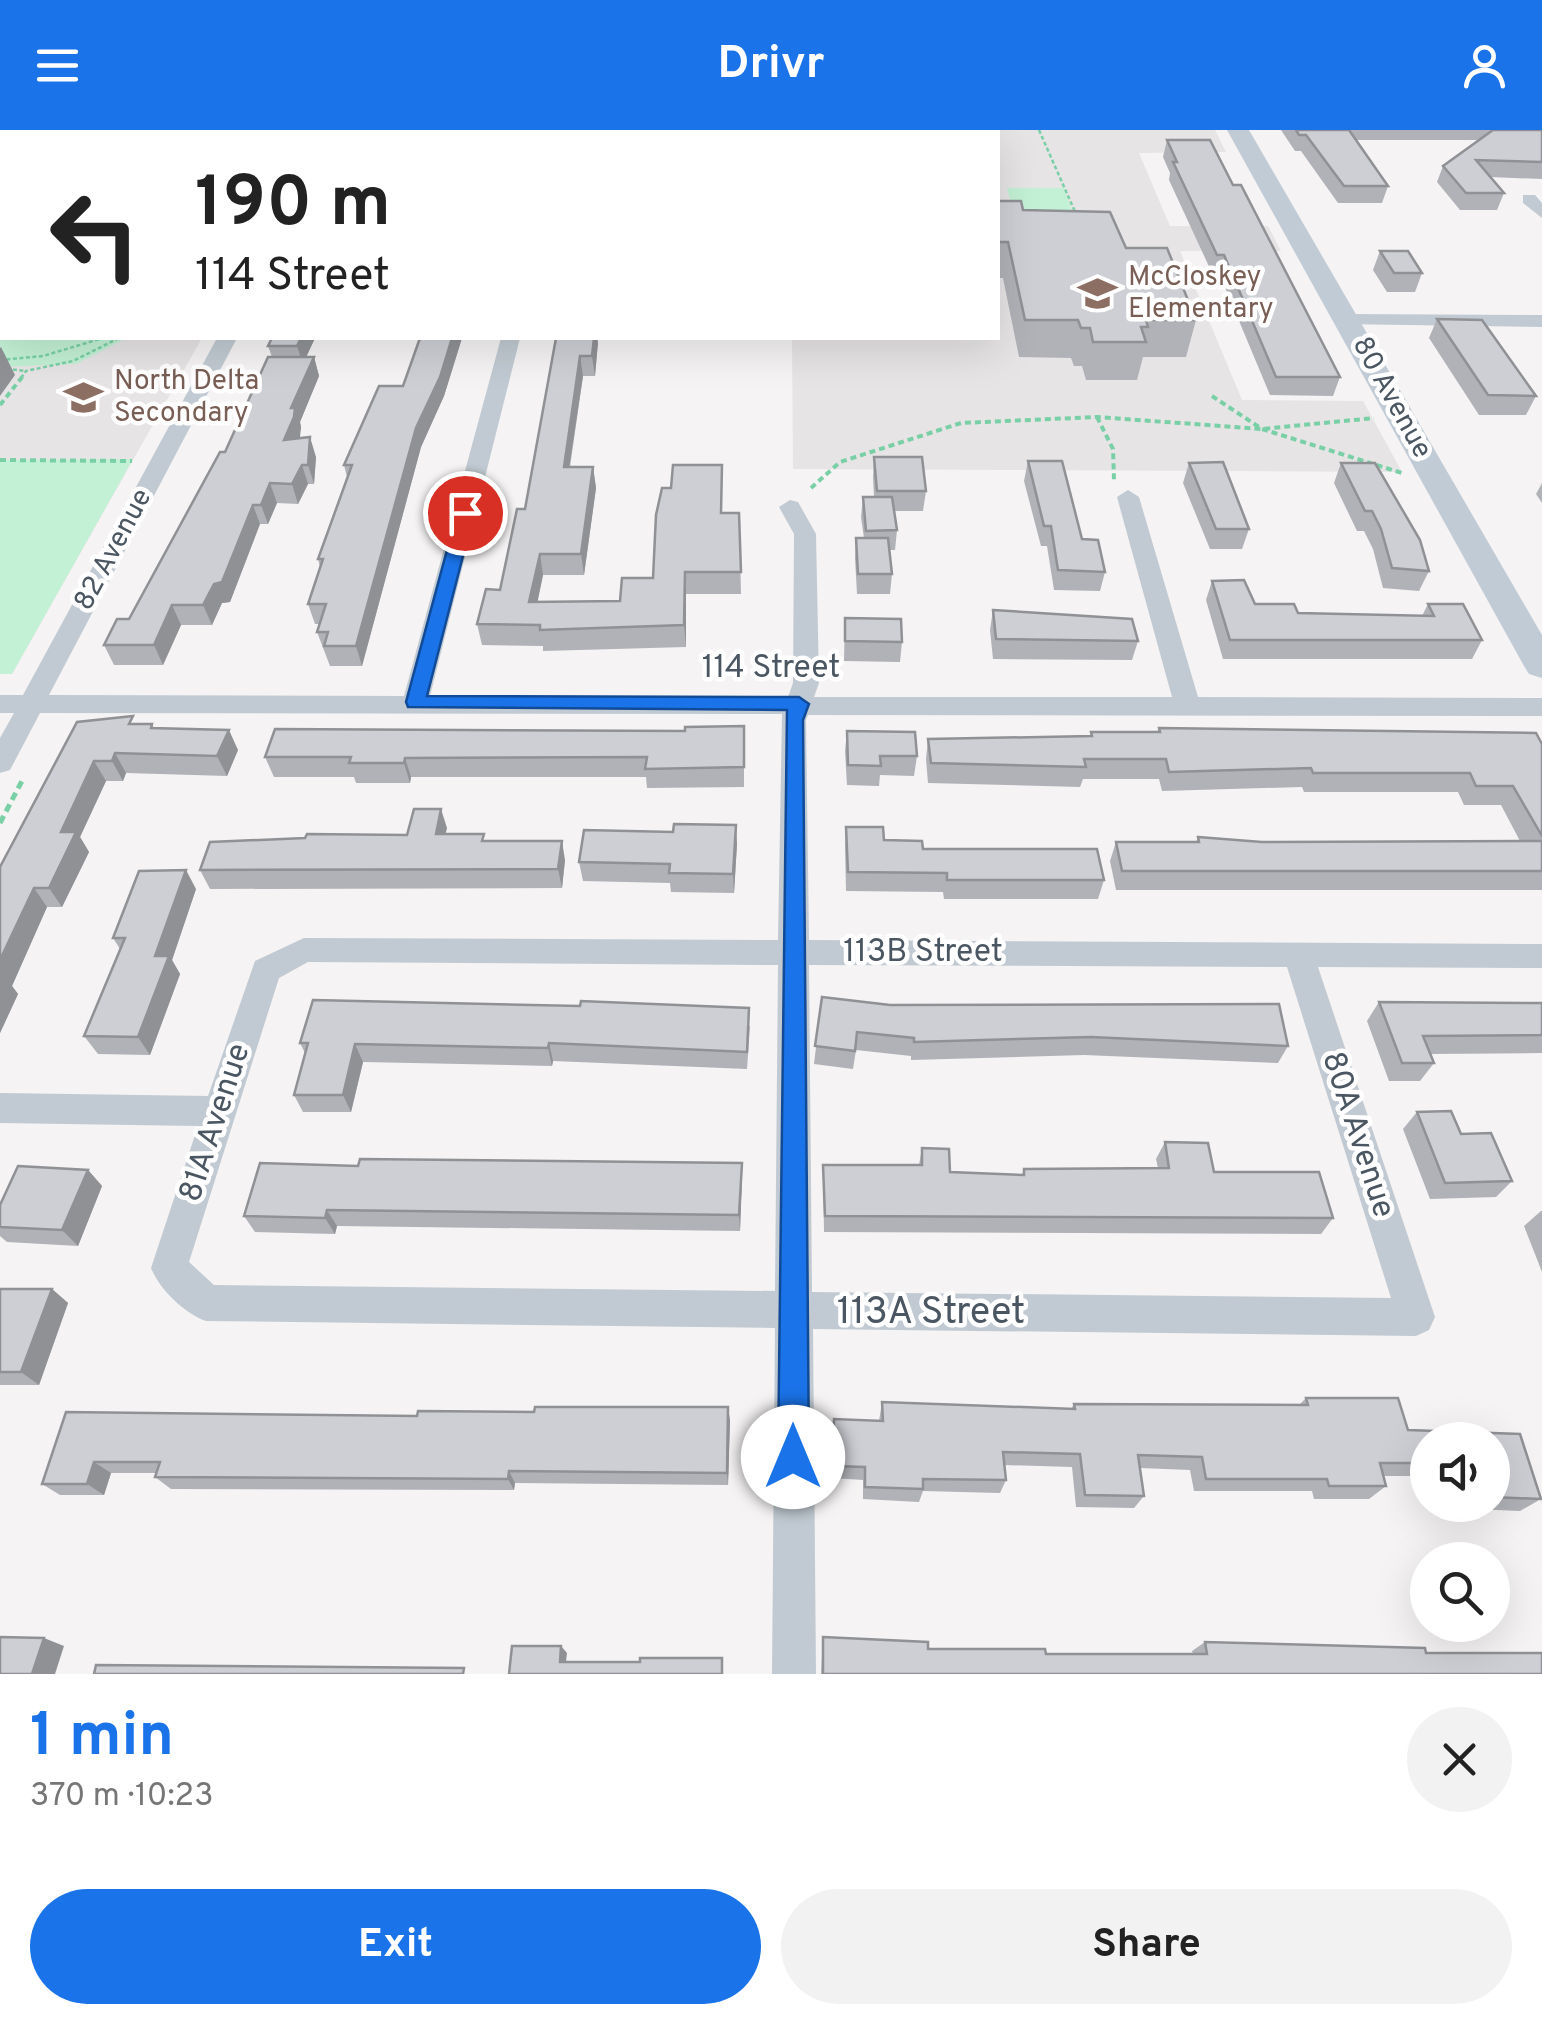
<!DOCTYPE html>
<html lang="en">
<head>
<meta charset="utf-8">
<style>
	body { margin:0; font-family:Overpass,sans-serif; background:#f2f2f2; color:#222; height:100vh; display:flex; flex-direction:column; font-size:38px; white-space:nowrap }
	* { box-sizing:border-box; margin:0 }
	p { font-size:32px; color:#767676 }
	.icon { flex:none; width:55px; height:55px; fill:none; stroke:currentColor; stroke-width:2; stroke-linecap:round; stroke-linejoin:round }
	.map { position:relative; height:1544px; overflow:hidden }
	.side { display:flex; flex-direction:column; background:#fff; flex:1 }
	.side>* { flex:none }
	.top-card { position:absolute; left:0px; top:0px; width:1000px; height:210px; box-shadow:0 10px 40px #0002; background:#fff; color:#222; overflow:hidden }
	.tools { position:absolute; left:1410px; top:1292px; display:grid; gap:20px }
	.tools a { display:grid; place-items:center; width:100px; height:100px; border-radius:50%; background:#fff; box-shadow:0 10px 40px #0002; font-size:50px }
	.pin { position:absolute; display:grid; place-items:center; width:85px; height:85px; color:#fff; margin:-42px; border:5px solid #fff; border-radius:50%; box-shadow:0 2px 10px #0007 }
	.me { position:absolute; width:110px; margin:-55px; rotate:0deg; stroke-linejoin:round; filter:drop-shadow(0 0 8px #0008) }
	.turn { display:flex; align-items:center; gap:35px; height:210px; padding:0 30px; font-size:45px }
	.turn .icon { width:130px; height:130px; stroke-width:2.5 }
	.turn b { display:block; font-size:70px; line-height:85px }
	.round { display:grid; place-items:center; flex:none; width:105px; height:105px; border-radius:52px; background:#f2f2f2 }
	.summary { display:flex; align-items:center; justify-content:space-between; height:170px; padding:0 30px }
	h1 { font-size:60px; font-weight:700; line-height:75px; color:#1a73e8 }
	.button { display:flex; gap:20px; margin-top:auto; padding:20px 30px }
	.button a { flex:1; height:115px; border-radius:60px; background:#1a73e8; color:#fff; font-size:40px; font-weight:700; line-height:115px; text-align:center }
	.button a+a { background:#f2f2f2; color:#222 }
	header { display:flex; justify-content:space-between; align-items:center; height:130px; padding:0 30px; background:#1a73e8; color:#fff; font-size:45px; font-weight:700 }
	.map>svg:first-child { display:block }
	.education { fill:#e6e4e5 }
	.green { fill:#c3f1d5 }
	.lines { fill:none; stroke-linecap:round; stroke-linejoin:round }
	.path-far2 { stroke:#7ad0a6; stroke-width:2.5; stroke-dasharray:4 2.5; stroke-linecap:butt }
	.path-far1 { stroke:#7ad0a6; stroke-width:4; stroke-dasharray:6 4; stroke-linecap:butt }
	.path { stroke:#7ad0a6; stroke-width:5; stroke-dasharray:8 5; stroke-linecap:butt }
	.street { fill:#c1cad2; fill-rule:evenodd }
	.secondary { fill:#c1cbd6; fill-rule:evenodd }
	.wall { fill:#b0b2b7 }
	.shaded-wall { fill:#909195 }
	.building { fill:#cdcfd5; stroke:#909195; stroke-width:2.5 }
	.route { fill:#1a73e8; stroke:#114b97; stroke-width:2.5 }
	.labels { text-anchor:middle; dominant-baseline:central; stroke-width:9; stroke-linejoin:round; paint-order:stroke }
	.far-education-label { font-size:28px; fill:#785e54; stroke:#fff; text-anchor:start }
	.far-street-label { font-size:28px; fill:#4a5661; stroke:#fff }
	.street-label { font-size:32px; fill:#4a5661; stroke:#fff }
	.near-street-label { font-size:38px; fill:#4a5661; stroke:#fff }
</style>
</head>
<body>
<header><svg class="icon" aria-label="menu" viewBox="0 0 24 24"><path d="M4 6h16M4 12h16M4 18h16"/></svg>Drivr<svg class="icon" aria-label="person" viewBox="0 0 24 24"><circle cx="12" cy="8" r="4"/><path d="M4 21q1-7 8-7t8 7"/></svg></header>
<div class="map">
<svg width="1542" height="1544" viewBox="0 0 1542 1544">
	<rect width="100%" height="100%" fill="#f5f3f3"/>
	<g class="education">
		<polygon points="0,0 320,0 2,2 2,208 202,208 12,544 0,544"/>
		<polygon points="791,0 1215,0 1226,22 1139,23 1170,96 1268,96 1281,121 1180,121 1242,270 1363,271 1402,342 793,339 792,208 998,208 998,2"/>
	</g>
	<g class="green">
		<polygon points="0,58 2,208 127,208 76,234 0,237"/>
		<polygon points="1007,58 1064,58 1079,102 1019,102"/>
		<polygon points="133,329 12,544 0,544 0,330"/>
	</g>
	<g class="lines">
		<g class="path-far2">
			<polyline points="1039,0 1076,84"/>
			<polyline points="290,2 298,0"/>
			<polyline points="0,230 43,226 103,208"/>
			<polyline points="0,238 26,241"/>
			<polyline points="21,248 26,241 73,231 119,208"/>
		</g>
		<g class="path-far1">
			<polyline points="1212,266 1262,299 1402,343"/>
			<polyline points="0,275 23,246"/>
			<polyline points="1097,287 1113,319 1114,350"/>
			<polyline points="0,330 132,331"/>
			<polyline points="811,358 840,332 961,293 1097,287 1262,299 1374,288"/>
		</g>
		<polyline class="path" points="0,693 24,647"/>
		<g class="street">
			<polygon points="1523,65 1535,65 1542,73 1542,88 1523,73"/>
			<polygon points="1347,184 1542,185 1542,197 1340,194 1340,186"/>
			<path d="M 217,208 L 237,208 L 49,565 L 404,566 L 501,208 L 520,208 L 430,566 L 788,567 L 793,553 L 794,404 L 779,377 L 790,370 L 798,372 L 816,404 L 819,553 L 814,567 L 1172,567 L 1117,367 L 1128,360 L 1139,367 L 1198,567 L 1542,568 L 1542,586 L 808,585 L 806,590 L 809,810 L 1542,814 L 1542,838 L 1318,837 L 1435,1187 L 1429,1200 L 1416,1206 L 813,1199 L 816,1544 L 772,1544 L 775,1198 L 206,1191 C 184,1183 160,1160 151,1138 L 198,996 L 0,993 L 0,963 L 208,966 L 255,831 L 304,808 L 778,810 L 782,584 L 40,583 L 10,640 L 0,643 L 0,608 L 14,583 L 0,583 L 0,565 L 23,565 ZM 308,832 L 778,835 L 775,1161 L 214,1155 L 189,1132 L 279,848 ZM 809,835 L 1287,837 L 1391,1168 L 812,1162 Z"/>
		</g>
		<polygon class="secondary" points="1227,0 1249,0 1542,505 1542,548 1529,544 1524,536"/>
	</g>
	<g class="wall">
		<polygon points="0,0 2,2 2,41 0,41"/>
		<polygon points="1281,0 1542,0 1542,49 1490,47 1504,63 1497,80 1460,80 1437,52 1443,36 1480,10 1356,10 1388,56 1382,73 1338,73 1301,21 1295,21"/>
		<polygon points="1167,10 1233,55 1340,247 1333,266 1270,265 1219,143 1212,143 1169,50 1170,43 1163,27"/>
		<polygon points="998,71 1126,118 1196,190 1186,227 1143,227 1137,250 1086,250 1082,236 1074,236 1071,228 1019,227 1003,148 998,148"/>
		<polygon points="1380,121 1422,143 1415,162 1387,162 1373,140"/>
		<polygon points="1437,189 1536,266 1526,285 1479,285 1429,208"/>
		<polygon points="315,208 306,227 314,227 319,246 300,292 301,297 299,308 316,327 314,354 308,354 298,374 277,373 268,394 260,394 230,472 222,473 212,495 181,495 163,535 114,535 104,515 129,489 225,322 272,227 268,216"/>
		<polygon points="415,208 462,208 444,266 421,317 362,536 330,536 317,502 320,494 315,494 308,474 320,437 318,429 347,347 344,335 403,256 419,208"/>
		<polygon points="556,208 645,208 644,210 598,210 595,246 583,246 570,337 593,337 596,358 584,445 543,445 537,472 620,471 653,448 671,358 722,335 722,383 739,383 741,464 686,464 686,517 543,521 543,516 482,515 477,494 500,460 525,379"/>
		<polygon points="874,327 926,361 923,381 894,381 897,400 895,420 889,420 892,444 890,464 857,464 855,428 856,408 864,408 861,387 863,367 874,367 873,347"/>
		<polygon points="1028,331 1105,442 1100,461 1054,460 1047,416 1041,416 1024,351"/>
		<polygon points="1189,333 1249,399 1242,419 1210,419 1183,353"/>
		<polygon points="1341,333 1429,441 1419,461 1383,458 1373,419 1364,401 1357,401 1334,353"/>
		<polygon points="1542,353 1542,373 1536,364"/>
		<polygon points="1212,451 1255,474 1298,483 1422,486 1428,474 1482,510 1472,529 1223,529 1206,470"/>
		<polygon points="993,480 1138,511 1132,530 993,529 990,500"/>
		<polygon points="845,488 902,512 900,532 844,531"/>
		<polygon points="77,592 152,594 154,598 238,620 227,646 126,643 123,651 106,651 80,707 89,722 62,777 47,777 12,856 18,864 0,903 0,737"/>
		<polygon points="744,596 744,657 647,658 646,647 411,647 410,653 356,653 354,647 274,647 265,627"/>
		<polygon points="1159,598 1542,614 1542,760 1116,760 1110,731 1116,712 1196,712 1198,707 1262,712 1520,711 1501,675 1464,675 1458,662 1304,662 1302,657 1162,661 1159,649 1083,649 1080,657 928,653 926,629 928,609 1090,606 1091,602 1157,602"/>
		<polygon points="847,601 917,626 914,646 880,645 879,656 847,655 845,621"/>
		<polygon points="846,697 884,710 923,719 1104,750 1098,769 944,769 943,762 846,761 845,716"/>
		<polygon points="447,698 445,704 486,711 565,730 562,758 210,759 200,740"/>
		<polygon points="737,714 734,763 671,762 670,753 583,751 579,732"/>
		<polygon points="196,759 172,830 180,844 150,925 98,924 84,906 120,819 113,808"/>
		<polygon points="822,867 1288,916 1278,933 1084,925 911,930 911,926 856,920 853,939 814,934"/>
		<polygon points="1379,872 1542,873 1542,923 1430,924 1434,933 1420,951 1389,951 1367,891"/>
		<polygon points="750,896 747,939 553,931 552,936 363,932 351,982 303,982 294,965 305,923 300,913"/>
		<polygon points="1417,982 1461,1004 1512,1051 1496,1067 1430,1069 1403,999"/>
		<polygon points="1165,1012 1214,1042 1333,1088 1321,1104 824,1102 823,1035 919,1035 922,1018 950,1042 1022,1045 1024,1039 1158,1038 1156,1029"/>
		<polygon points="742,1033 740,1101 337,1096 335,1104 255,1102 244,1086 358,1036"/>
		<polygon points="88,1040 102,1056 78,1116 7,1112 0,1106 0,1075"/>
		<polygon points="1541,1081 1542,1081 1542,1142 1524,1096"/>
		<polygon points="0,1159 52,1159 68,1173 39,1255 0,1255"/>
		<polygon points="1306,1268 1398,1268 1408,1300 1520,1304 1541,1369 1520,1381 1428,1377 1428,1375 1492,1375 1492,1310 1428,1310 1428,1373 1420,1346 1383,1346 1386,1356 1369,1369 1314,1369 1312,1361 1194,1361 1190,1340 1140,1338 1144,1366 1134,1378 1076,1377 1072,1337 1004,1335 1006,1350 1000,1363 923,1361 919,1372 863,1369 863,1350 832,1348 834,1289 879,1291 882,1272 1071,1279 1074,1274 1299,1275"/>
		<polygon points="66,1282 730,1290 728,1355 515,1353 514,1360 171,1359 155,1347 157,1343 111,1343 104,1365 60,1365 42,1354"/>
		<polygon points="823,1507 928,1519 1046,1524 1193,1524 1192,1521 1205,1512 1426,1523 1542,1544 821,1544"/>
	</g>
	<g class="shaded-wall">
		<polygon points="4,0 32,0 33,2 2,2 2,17 0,11 0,5"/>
		<polygon points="301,208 315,208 303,234 297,216"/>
		<polygon points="452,208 462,208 444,266 421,317 362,536 356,516 416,298"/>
		<polygon points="594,208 597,208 598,213 595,246 592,226"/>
		<polygon points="1,217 15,245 0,266 0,218"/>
		<polygon points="580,226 583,246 566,358 564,337"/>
		<polygon points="314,227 319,246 300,292 301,297 300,307 290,329 284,310 291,278"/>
		<polygon points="310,307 316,327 314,354 308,335"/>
		<polygon points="302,335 308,354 298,374 292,354"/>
		<polygon points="593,337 596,358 584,445 581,424"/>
		<polygon points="270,353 277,373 268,394 261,375"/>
		<polygon points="253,375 260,394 230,472 222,473 212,495 203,475"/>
		<polygon points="540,424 543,445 533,494 529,472"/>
		<polygon points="685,442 686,464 686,517 684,495"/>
		<polygon points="172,475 181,495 163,535 154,515"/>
		<polygon points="229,600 238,620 227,646 217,626"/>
		<polygon points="115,623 126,643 123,651 112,631"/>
		<polygon points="405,628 411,647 410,653 404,633"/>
		<polygon points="94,631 106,651 80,707 89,722 62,777 49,758 61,702"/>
		<polygon points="441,679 447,698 441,722 436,704"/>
		<polygon points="736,695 737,714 734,763 733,744"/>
		<polygon points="562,711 565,730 562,758 558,739"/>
		<polygon points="186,740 196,759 172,830 180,844 150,925 138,907 155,826"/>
		<polygon points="34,758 47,777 12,856 18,864 0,903 0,830"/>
		<polygon points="549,913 553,931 552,936 548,918"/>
		<polygon points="355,914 363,932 351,982 343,965"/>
		<polygon points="742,1033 742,1050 740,1101 739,1085"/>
		<polygon points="88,1040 102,1056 78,1116 62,1100"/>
		<polygon points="327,1080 337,1096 335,1104 325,1088"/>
		<polygon points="52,1159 68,1173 39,1255 21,1242"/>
		<polygon points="728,1277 730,1290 728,1355 727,1343"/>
		<polygon points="94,1332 111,1343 104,1365 87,1354"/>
		<polygon points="509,1341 515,1353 514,1360 508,1349"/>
		<polygon points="44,1508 64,1516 55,1544 32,1544"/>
		<polygon points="561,1516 567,1523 565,1540 560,1532"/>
	</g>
	<g class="building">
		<polygon points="366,0 392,0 390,2 365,2"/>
		<polygon points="479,0 512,0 511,2 478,2"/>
		<rect x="612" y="0" width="30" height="2"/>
		<polygon points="1296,0 1349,0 1388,56 1344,56 1306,5 1299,5"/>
		<polygon points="1493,0 1542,0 1542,32 1476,30 1504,63 1466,63 1443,36"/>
		<polygon points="1167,10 1210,10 1233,55 1241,55 1340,247 1276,247 1224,125 1217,125 1173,32 1177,32"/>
		<polygon points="998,71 1021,71 1023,80 1110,82 1126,118 1167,118 1196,190 1146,190 1148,197 1141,197 1146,212 1093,212 1090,198 1081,198 1078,190 1025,190 1008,112 999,112 998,103"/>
		<polygon points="1380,121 1408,121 1422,143 1394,143"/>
		<polygon points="1437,189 1482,190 1536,266 1488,265"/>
		<polygon points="272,208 301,208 297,216 268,216"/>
		<polygon points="420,208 452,208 440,247 416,298 356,516 324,516 328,502 317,502 326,474 308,474 323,429 318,429 352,335 344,335 379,256 403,256"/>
		<polygon points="556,208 594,208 592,226 580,226 564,337 593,337 581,424 540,424 529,472 620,471 622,448 653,448 656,385 662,358 671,358 673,335 722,335 721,383 739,383 741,442 685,442 684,495 540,500 540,495 477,494 486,459 500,460 517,379 525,379"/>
		<polygon points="268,227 314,227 291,278 295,278 294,287 284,310 310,307 308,335 302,335 292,354 270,353 261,375 253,375 222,452 214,454 203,475 172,475 154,515 104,515 117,489 129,489 220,322 225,322"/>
		<polygon points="874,327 922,327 926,361 877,361"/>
		<polygon points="1028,331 1062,331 1082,409 1098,410 1105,442 1058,440 1051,396 1044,396"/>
		<polygon points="1223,332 1249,399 1216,399 1189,333"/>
		<polygon points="1341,333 1375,333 1420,410 1429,441 1392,438 1381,399 1372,381 1365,381"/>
		<polygon points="863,367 892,367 897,400 866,401"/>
		<polygon points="856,408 888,408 892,444 858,444"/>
		<polygon points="1244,450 1255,474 1294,474 1298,483 1434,486 1428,474 1463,474 1482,510 1230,510 1212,451"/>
		<polygon points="993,480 1132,489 1138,511 996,509"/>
		<polygon points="845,488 901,489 902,512 845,511"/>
		<polygon points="133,586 129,594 152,594 151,598 229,600 217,626 115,623 112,631 94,631 61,702 76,702 49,758 34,758 0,830 0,737 77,592"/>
		<polygon points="744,596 744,637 645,639 647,627 405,628 404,633 349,633 351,627 265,627 275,599 685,601 685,597"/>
		<polygon points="1159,598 1536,603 1542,614 1542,706 1513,656 1476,656 1470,643 1313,643 1311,638 1169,642 1166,629 1084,629 1086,637 931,633 928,609 1092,606 1091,602 1160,602"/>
		<polygon points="847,601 915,602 917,626 880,626 881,636 848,635"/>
		<polygon points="414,679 441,679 436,704 484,704 482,711 562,711 558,739 200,740 210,712 305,708 307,704 407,705"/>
		<polygon points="674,694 736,695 733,744 669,743 670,734 579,732 584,700 673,702"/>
		<polygon points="846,697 883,697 884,710 922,711 923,719 1097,719 1104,750 947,750 947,743 848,742"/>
		<polygon points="1198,707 1262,712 1542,711 1542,741 1122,741 1116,712 1199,712"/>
		<polygon points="186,740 155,826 169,826 138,907 84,906 125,808 113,808 139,741"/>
		<polygon points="822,867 890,875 1279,874 1288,916 1091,907 914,912 914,908 857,902 855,921 815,916"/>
		<polygon points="313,870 580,876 581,871 749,878 747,922 549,913 548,918 355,914 343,965 294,965 308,913 300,913"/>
		<polygon points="1379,872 1542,873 1542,905 1423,906 1434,933 1402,933"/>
		<polygon points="1451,981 1461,1004 1491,1003 1512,1051 1445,1053 1417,982"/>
		<polygon points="1165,1012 1208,1013 1214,1042 1319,1042 1333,1088 825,1086 823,1035 922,1035 922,1018 949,1019 950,1042 1024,1045 1024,1039 1169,1038"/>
		<polygon points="360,1029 742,1033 739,1085 327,1080 325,1088 244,1086 260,1033 358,1036"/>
		<polygon points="18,1036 88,1040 62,1100 0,1097 0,1075"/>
		<polygon points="0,1159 52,1159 21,1242 0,1242"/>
		<polygon points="1306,1268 1398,1268 1408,1300 1520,1304 1541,1369 1492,1367 1492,1310 1428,1310 1428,1333 1380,1333 1386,1356 1329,1356 1327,1349 1206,1349 1202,1327 1138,1325 1144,1366 1085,1365 1080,1324 1003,1322 1006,1350 923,1349 923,1359 865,1357 865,1337 833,1336 834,1289 883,1291 882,1272 1075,1279 1074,1274 1308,1275"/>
		<polygon points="535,1277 728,1277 727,1343 509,1341 508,1349 155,1347 160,1332 94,1332 87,1354 42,1354 66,1282 417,1286 418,1281 534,1282"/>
		<polygon points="0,1507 44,1508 32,1544 0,1544"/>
		<polygon points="823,1507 928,1512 928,1519 1045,1519 1046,1524 1207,1524 1205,1512 1425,1518 1426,1523 1542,1523 1542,1544 823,1544"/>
		<polygon points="512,1516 561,1516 560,1532 640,1532 640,1528 722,1528 722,1544 509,1544"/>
		<polygon points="96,1535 464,1538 463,1544 94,1544"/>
	</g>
	<polygon class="route" points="465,378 474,383 427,566 799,567 809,574 803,590 809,1327 804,1338 793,1342 782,1338 778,1327 787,580 408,577 406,572 457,383"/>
	<defs>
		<symbol id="school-bare" viewBox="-9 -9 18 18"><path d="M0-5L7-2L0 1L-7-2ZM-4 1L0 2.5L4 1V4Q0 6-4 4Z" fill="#8d6e63" stroke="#fff" stroke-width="2.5" paint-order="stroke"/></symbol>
	</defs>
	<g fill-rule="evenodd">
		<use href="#school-bare" x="1070" y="136" width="55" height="55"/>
		<use href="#school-bare" x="56" y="240" width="55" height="55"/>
	</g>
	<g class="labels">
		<g class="far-education-label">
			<text x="1128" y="148">McCloskey<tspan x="1128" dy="32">Elementary</tspan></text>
			<text x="114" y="252">North Delta<tspan x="114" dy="32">Secondary</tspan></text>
		</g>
		<g class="far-street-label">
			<text transform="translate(1391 268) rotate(61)">80 Avenue</text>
			<text transform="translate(114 420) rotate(-62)">82 Avenue</text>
		</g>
		<g class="street-label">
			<text x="771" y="539">114 Street</text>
			<text x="923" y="823">113B Street</text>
			<text transform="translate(216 993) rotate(-72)">81A Avenue</text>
			<text transform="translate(1357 1005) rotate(72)">80A Avenue</text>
		</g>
		<g class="near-street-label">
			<text x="931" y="1183">113A Street</text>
		</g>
	</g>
</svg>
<div class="tools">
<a><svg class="icon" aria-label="sound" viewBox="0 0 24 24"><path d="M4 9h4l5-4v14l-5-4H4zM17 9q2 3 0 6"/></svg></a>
<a><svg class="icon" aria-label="search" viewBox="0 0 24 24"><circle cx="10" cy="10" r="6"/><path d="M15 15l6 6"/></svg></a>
</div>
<div class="pin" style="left:465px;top:383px;background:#d93025"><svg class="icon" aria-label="arrive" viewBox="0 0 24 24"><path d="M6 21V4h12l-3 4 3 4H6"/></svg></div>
<svg class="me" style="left:793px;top:1327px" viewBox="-20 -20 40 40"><circle r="19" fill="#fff"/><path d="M0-13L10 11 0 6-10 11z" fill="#1a73e8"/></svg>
<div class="top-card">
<div class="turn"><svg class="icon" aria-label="left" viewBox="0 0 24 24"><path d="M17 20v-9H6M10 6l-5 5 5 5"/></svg><div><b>190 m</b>114 Street</div></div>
</div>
</div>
<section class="side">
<div class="summary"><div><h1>1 min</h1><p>370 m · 10:23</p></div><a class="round"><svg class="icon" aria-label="close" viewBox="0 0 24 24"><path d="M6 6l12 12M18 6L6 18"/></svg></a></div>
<div class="button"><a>Exit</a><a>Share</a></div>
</section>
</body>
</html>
